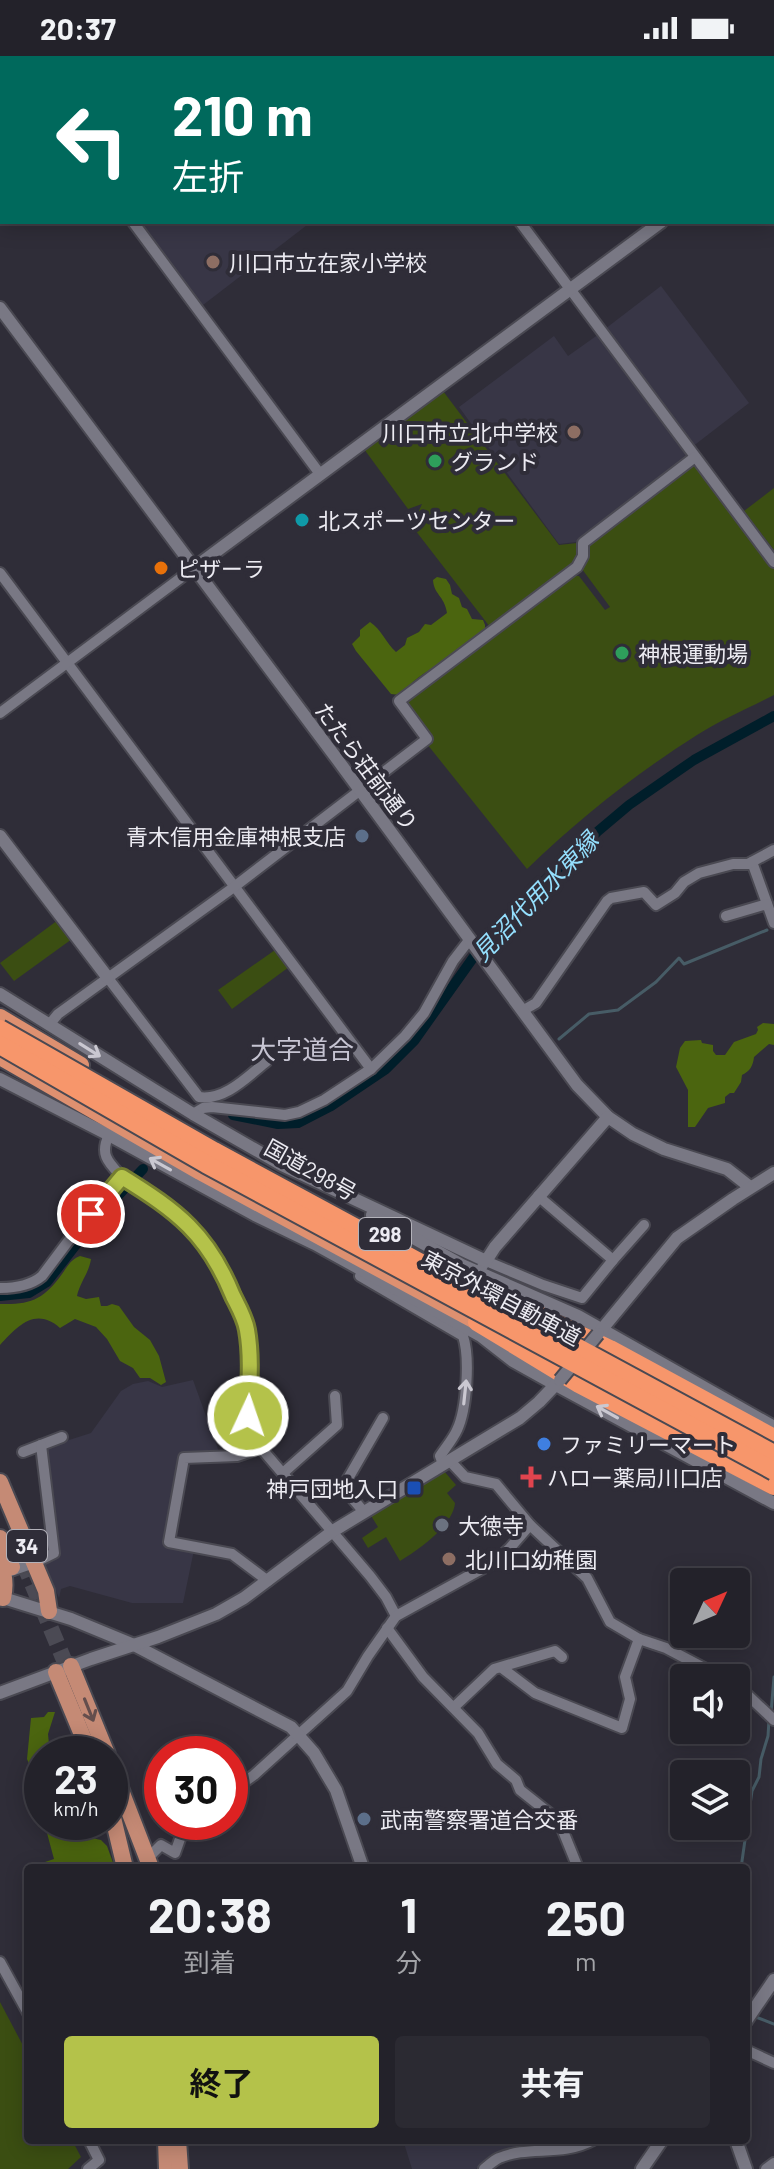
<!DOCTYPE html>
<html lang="ja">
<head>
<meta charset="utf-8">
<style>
	body { margin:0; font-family:Barlow,"Noto Sans JP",sans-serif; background:#2b2a32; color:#f1f3f6; height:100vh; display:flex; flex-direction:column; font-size:30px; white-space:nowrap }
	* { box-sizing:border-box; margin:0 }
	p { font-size:26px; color:#a3a4a8 }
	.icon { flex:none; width:44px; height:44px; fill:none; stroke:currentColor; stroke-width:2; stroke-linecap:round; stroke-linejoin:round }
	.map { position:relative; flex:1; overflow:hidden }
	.sheet { position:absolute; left:24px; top:1808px; width:726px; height:280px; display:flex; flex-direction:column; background:#23222a; border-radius:8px; box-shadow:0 4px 20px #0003,0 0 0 2px #403f47 }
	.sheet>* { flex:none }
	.guide { position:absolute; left:0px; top:0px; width:774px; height:168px; box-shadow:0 4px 20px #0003,0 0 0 2px #403f47; background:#00695c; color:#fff; overflow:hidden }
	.needle { width:52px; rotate:46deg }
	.buttons { position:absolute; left:670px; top:1512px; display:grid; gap:16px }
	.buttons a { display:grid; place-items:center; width:80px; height:80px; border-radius:8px; background:#23222a; box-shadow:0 4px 20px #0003,0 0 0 2px #403f47; font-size:40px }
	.speed { position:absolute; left:24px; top:1680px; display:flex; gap:16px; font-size:40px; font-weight:700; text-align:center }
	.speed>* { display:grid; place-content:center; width:104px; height:104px; border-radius:50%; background:#23222a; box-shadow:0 4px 20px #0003,0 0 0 2px #403f47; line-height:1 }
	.speed small { font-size:20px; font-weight:400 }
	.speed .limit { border:12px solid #d22; background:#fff; color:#111 }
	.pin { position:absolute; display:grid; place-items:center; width:68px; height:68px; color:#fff; margin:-34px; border:4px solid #fff; border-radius:50%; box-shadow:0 2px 8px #0007 }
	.me { position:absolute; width:88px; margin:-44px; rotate:3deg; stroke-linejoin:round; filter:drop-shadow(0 0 6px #0008) }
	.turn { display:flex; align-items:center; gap:28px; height:168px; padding:0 40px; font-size:36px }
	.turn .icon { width:104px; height:104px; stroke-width:2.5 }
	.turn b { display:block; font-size:56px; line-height:68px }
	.eta { display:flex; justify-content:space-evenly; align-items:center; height:136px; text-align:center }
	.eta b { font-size:48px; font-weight:700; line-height:56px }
	.cta { display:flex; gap:16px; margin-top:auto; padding:16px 40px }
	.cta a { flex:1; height:92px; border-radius:8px; background:#b4c24a; color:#111; font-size:32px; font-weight:700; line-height:92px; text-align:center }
	.cta a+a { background:#2b2a32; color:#f1f3f6 }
	.status { display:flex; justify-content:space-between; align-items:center; height:56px; padding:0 40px; background:#23222a; direction:ltr }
	.status svg { height:22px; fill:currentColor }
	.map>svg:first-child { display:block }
	.built { fill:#383646 }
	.green { fill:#3b4e12 }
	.forest { fill:#4b650f }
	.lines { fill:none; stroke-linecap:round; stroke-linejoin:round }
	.stream { stroke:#475c66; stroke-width:3 }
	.canal { stroke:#001e2a; stroke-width:10 }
	.primary-tunnel { stroke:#4b4a54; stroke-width:16; stroke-dasharray:16 8; stroke-linecap:butt }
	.minor-casing { stroke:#4a4952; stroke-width:14 }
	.tertiary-casing { stroke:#4a4952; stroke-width:16 }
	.primary-casing { stroke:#4a4952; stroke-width:20 }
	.trunk-casing { stroke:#4a4952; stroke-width:20 }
	.motorway-casing { stroke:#4a4952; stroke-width:22 }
	.minor { stroke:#797884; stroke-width:10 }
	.tertiary { stroke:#797884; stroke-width:12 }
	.primary { stroke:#c58a75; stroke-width:16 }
	.trunk { stroke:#de9070; stroke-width:16 }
	.motorway { stroke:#f7966b; stroke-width:18 }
	.tertiary-bridge-casing { stroke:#4a4952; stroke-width:16; stroke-linecap:butt }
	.motorway-bridge-casing { stroke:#4a4952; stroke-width:22; stroke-linecap:butt }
	.tertiary-bridge { stroke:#797884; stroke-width:12 }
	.motorway-bridge { stroke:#f7966b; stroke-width:18 }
	.oneway { stroke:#cac8d1 }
	.oneway2 { stroke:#644e4d }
	.route-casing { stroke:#757e30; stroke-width:20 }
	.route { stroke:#b4c24a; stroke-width:14 }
	.education-dot { fill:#8d6e63; stroke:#2f2d38; stroke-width:3 }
	.leisure-dot { fill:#2e9e5b; stroke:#2f2d38; stroke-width:3 }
	.culture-dot { fill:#0f9aa8; stroke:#2f2d38; stroke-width:3 }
	.food-dot { fill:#e8710a; stroke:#2f2d38; stroke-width:3 }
	.service-dot { fill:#5c6f8a; stroke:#2f2d38; stroke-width:3 }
	.shop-dot { fill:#3f7fe0; stroke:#2f2d38; stroke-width:3 }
	.health-dot { fill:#e0444e; stroke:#2f2d38; stroke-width:3 }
	.transit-dot { fill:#1a4fb4; stroke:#2f2d38; stroke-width:3 }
	.worship-dot { fill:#6b7280; stroke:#2f2d38; stroke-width:3 }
	.labels { text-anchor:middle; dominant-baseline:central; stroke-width:8; stroke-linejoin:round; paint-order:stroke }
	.shield { fill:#2f2d38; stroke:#b3b2ba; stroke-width:2 }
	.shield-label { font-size:20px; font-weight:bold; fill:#ecebf2 }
	.poi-label { font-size:22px; fill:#ecebf2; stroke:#2f2d38; text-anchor:start }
	.street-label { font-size:22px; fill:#ecebf2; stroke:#2f2d38 }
	.water-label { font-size:24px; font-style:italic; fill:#94dffd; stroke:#2f2d38 }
	.quarter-label { font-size:26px; fill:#c6c4d2; stroke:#2f2d38 }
</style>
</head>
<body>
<div class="status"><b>20:37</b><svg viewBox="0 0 49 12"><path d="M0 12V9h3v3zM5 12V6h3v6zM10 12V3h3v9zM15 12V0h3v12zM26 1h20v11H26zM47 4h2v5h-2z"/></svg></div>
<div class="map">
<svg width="774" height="2113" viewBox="0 0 774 2113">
	<rect width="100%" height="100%" fill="#2f2d38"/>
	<g class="built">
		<polygon points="138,166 311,166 203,249 197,247"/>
		<polygon points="661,230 749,347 692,391 605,273"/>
		<polygon points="599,278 690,401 576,486 559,488 459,351 554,280 568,300"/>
		<polygon points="193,1324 219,1396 183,1396 180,1398 167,1487 194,1494 183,1547 132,1547 70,1530 61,1533 59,1542 45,1508 55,1503 57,1497 44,1392 91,1377 121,1335 133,1328 148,1325 162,1331"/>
		<polygon points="403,2084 584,2084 566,2090 498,2098 487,2103 476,2113 412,2113"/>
	</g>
	<g class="green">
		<polygon points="443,335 559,489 577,487 578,505 490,571 412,470 422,448 408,453 364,393"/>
		<path d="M 689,407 L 698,410 L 774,513 L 774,639 C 749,652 721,664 697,679 C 634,719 580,762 527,813 L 427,688 L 433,683 L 408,650 L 409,643 L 573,520 L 579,520 L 605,554 L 610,551 L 582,513 L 587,501 L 589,485 Z"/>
		<polygon points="774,432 774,494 744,455"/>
		<polygon points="58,864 72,883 14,925 0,907"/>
		<polygon points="275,894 289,911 232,953 218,934"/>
		<path d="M 444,1415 L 456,1429 L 447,1437 L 455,1447 C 453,1470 418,1494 400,1505 L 386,1481 L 368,1492 L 362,1482 L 378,1471 L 370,1458 Z"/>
		<polygon points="0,1946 28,1999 28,2084 72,2084 81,2101 68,2113 0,2113"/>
	</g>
	<g class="forest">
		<path d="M 437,521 L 446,523 L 450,529 L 452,538 L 459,542 L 462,551 L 467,553 L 472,563 L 483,564 L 485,569 L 485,575 L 442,609 C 425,614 412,626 400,639 L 391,638 L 356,595 L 352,588 L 360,580 L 360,574 L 370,566 C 382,574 386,587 396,596 L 405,589 L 407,582 L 419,576 L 425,568 L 431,569 L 447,557 C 444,539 434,539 433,524 Z"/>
		<path d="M 763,967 L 774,968 L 774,989 L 769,988 L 754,1001 C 753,1010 750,1015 742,1019 L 741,1026 L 734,1037 L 730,1037 L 725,1041 L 725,1047 L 708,1052 L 695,1071 L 688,1071 L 688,1034 L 676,1011 L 680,992 L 685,985 L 701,984 L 702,987 L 713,989 L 713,995 L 716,999 L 725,999 L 734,986 L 756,978 L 758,974 L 757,971 Z"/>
		<path d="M 80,1200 L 91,1203 C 89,1217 80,1226 77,1240 L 86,1243 L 99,1241 L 101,1250 L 107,1250 L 112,1248 L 119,1250 L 134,1271 L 150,1284 L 159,1300 L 166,1326 L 161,1329 L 150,1322 L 140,1322 L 133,1312 L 120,1305 L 107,1283 L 96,1271 L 75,1263 L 60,1272 C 35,1250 17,1271 0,1289 L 0,1248 C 31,1249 44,1243 62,1218 C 68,1210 71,1203 80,1200 Z"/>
		<polygon points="48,1656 55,1656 48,1678 50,1698 42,1698 42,1758 31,1712 27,1703 31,1662 44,1661"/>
		<path d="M 44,1766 L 84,1766 C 84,1776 91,1783 101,1784 L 107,1790 L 115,1812 L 44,1812 L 45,1806 L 54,1803 Z"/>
	</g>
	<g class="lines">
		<g class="stream">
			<polyline points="559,983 589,958 618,954 656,926 679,902 684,908 767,874"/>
			<polyline points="771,1657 774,1621"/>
			<polyline points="741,1812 752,1735 759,1721 761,1703 768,1680 769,1664"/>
			<polyline points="753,1960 774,1968"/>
		</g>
		<g class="canal">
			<polyline points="233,1059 278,1068 298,1067 331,1050 386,1013 414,985 485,885 540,829 597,776 629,749 694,704 774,660"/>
			<polyline points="0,1240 29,1237 47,1226 96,1163 143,1113"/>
		</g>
		<polyline class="primary-tunnel" points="23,1506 72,1623"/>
		<defs>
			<g id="minor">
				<polyline points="397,0 399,2"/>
				<polyline points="237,2 242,0"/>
				<polyline points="618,2 621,0"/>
				<polyline points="0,88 2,87"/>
				<polyline points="0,130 2,129"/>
				<polyline points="133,166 320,418"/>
				<polyline points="520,166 774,506"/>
				<polyline points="0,517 371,1013"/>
				<polyline points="0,657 194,512"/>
				<polyline points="752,806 774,867"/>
				<polyline points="726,860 767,848"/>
				<path d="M 108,922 L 199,1041 C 225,1045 248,1020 267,1005"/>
				<polyline points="522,955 536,947 607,845 611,842 644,836 656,849 675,837 684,826 699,817 733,808 748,808 774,794"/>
				<polyline points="49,969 58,958 234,831 427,683 399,645 577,511 583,500 583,487 695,401"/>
				<polyline points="193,1058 203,1052 212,1051 285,1059 299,1056 324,1044 371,1013 405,980 424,957 453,905 470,883"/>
				<polyline points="122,1121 156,1142 181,1161 204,1186 224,1217 247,1272 250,1318 248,1360 261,1392 370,1520 386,1541 396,1560"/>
				<polyline points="538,1140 613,1204"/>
				<polyline points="482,1211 486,1205 543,1229 582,1242 613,1204 644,1169"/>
				<path d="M 360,1220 L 463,1280 C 470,1301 467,1353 457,1374 C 453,1383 446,1391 440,1400 L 443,1408"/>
				<path d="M 0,1232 C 15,1232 30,1230 42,1220 L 75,1176 L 122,1121 C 109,1107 99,1099 109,1079"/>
				<polyline points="261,1392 237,1400 184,1402 169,1486 232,1498 268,1525"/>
				<polyline points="23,1396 62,1381"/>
				<polyline points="450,1405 465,1421 496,1428 530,1469 587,1522 610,1566 639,1583 666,1592 723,1622"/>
				<polyline points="283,1417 337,1369 335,1340"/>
				<polyline points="364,1456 347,1436 346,1426 383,1362"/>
				<polyline points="8,1516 34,1507 54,1497 41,1389"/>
				<polyline points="387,1572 423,1621 478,1677 497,1708 516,1724 520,1734 559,1765 578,1812"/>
				<polyline points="502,1612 535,1637 622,1672 630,1643 625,1621 639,1583"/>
				<polyline points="736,1628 774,1664"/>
				<polyline points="454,1651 494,1613 555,1595 562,1601"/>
				<polyline points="230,1730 240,1729 254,1719 347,1635 368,1600 396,1560 496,1505 509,1493 530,1469"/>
				<polyline points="148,1802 161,1789 175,1797 186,1766"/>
				<polyline points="0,1906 28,1957"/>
				<polyline points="746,1994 774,2007"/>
				<polyline points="88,2113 99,2104 89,2084"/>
				<path d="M 484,2113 C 489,2109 494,2104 499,2102 C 529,2089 561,2101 593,2084"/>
				<polyline points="766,2113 774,2107"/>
			</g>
			<g id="tertiary">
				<polyline points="772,84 774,82"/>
				<polyline points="0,252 337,703 577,1029 608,1061 633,1078 664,1093 727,1113 750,1131"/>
				<polyline points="194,512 661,166"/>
				<polyline points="0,780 108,922"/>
				<polyline points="0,938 193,1058 282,1109 486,1205 495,1191 608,1061"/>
				<polyline points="0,1023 109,1079 255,1159 315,1188 481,1280 513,1305 556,1329 774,1447"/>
				<polyline points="372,1159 462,1209 578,1260 774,1371"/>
				<polyline points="598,1278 677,1182 733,1143 774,1117"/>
				<polyline points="0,1541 71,1563 134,1589 291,1671 314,1697 336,1734 363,1812"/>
				<polyline points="0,1637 91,1603 158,1581 216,1558 244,1542 333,1475 520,1362 539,1346 560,1324"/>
				<polyline points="746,1965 774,1924"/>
				<polyline points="736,2084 746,2113"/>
				<polyline points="642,2113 662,2084"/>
			</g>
			<g id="primary">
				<polyline points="0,1426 46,1535 49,1555"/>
				<polyline points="0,1482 12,1511"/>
				<path d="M 0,1506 C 5,1519 6,1529 3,1542"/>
				<polyline points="71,1610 107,1698"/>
				<polyline points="56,1616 90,1698"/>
				<polyline points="110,1706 151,1812"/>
				<polyline points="110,1749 125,1812"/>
				<polyline points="166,2084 167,2113"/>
				<polyline points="178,2084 180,2113"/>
			</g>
			<g id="trunk">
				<polyline points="0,961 81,1009"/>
				<polyline points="0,1001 200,1116 486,1271"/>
			</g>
			<g id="motorway">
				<polyline points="493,1237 610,1293 774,1382"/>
				<polyline points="477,1266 579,1328 774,1430"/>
			</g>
		</defs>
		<use href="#minor" class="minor-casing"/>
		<use href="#tertiary" class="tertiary-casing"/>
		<use href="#primary" class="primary-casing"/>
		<use href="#trunk" class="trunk-casing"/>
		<use href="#motorway" class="motorway-casing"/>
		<use href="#minor" class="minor"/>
		<use href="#tertiary" class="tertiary"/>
		<use href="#primary" class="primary"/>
		<use href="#trunk" class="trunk"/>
		<use href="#motorway" class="motorway"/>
		<defs>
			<polyline id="tertiary-bridge" points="560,1324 598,1278"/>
			<g id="motorway-bridge">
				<polyline points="0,973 214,1095 774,1398"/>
				<polyline points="0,989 206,1108 774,1415"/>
			</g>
		</defs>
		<use href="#tertiary-bridge" class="tertiary-bridge-casing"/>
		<use href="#motorway-bridge" class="motorway-bridge-casing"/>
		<use href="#tertiary-bridge" class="tertiary-bridge"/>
		<use href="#motorway-bridge" class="motorway-bridge"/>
	</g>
	<defs><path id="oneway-shaft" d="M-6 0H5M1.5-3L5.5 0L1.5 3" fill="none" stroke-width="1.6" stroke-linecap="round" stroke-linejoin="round" transform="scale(2)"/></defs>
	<g class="oneway">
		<use href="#oneway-shaft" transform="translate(90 994) rotate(32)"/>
		<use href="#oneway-shaft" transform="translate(160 1108) rotate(-151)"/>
		<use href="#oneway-shaft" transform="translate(465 1336) rotate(-84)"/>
		<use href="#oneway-shaft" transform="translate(607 1356) rotate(-151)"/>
	</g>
	<use class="oneway2" href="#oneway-shaft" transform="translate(89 1654) rotate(68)"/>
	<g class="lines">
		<defs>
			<path id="route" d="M 91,1158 L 122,1121 C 177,1155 208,1178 233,1240 C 238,1250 245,1262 247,1274 C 252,1302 249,1332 248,1360"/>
		</defs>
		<use href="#route" class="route-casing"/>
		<use href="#route" class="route"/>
	</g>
	<g class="education-dot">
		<circle cx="213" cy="206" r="8"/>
		<circle cx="574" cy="376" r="8"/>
		<circle cx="449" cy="1503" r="8"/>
	</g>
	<g class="leisure-dot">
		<circle cx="435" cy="405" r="8"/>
		<circle cx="622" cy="597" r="8"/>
	</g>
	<circle class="culture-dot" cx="302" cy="464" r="8"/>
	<circle class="food-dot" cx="161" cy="512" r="8"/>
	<g class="service-dot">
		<circle cx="362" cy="780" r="8"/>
		<circle cx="364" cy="1763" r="8"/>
	</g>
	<circle class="shop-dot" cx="544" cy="1388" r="8"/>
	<path class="health-dot" d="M527 1409h8v8h8v8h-8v8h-8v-8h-8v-8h8z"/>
	<rect class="transit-dot" x="406" y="1424" width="16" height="16" rx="4"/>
	<circle class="worship-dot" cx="442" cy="1469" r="8"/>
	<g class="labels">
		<g class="shield">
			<rect x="359" y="1162" width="52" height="32" rx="6"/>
			<rect x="7" y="1474" width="40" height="32" rx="6"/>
		</g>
		<g class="shield-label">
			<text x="385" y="1178">298</text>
			<text x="27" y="1490">34</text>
		</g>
		<g class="poi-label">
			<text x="229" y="206">川口市立在家小学校</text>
			<text x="558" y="376" text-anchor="end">川口市立北中学校</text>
			<text x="451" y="405">グランド</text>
			<text x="318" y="464">北スポーツセンター</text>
			<text x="177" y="512">ピザーラ</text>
			<text x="638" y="597">神根運動場</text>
			<text x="346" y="780" text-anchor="end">青木信用金庫神根支店</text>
			<text x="560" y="1388">ファミリーマート</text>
			<text x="547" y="1421">ハロー薬局川口店</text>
			<text x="398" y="1432" text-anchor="end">神戸団地入口</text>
			<text x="458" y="1469">大徳寺</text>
			<text x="465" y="1503">北川口幼稚園</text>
			<text x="380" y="1763">武南警察署道合交番</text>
		</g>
		<g class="street-label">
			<text transform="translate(367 710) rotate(53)">たたら荘前通り</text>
			<text transform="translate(311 1113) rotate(29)">国道298号</text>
			<text transform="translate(502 1241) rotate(28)">東京外環自動車道</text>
		</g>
		<g class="water-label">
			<text transform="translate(535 840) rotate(-46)">見沼代用水東縁</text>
		</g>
		<g class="quarter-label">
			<text x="302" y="992">大字道合</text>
		</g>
	</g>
</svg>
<div class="buttons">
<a><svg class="needle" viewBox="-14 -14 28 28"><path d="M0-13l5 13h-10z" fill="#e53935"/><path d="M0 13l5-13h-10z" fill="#a3a4a8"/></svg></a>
<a><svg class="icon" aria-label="sound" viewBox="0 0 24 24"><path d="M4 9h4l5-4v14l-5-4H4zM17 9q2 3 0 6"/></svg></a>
<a><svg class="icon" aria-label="layers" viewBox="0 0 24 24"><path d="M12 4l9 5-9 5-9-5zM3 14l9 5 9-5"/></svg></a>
</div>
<div class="speed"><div>23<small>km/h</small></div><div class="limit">30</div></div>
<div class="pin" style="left:91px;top:1158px;background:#d93025"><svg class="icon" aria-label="arrive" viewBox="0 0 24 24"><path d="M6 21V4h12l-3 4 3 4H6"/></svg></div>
<svg class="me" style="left:248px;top:1360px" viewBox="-20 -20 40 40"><circle r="17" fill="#b4c24a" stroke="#fff" stroke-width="3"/><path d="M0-11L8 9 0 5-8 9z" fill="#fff"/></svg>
<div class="guide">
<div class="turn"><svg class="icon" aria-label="left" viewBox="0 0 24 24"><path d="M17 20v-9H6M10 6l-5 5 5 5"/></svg><div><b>210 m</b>左折</div></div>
</div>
<section class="sheet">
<div class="eta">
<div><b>20:38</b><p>到着</p></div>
<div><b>1</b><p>分</p></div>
<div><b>250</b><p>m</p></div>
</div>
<div class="cta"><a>終了</a><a>共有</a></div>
</section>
</div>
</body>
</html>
